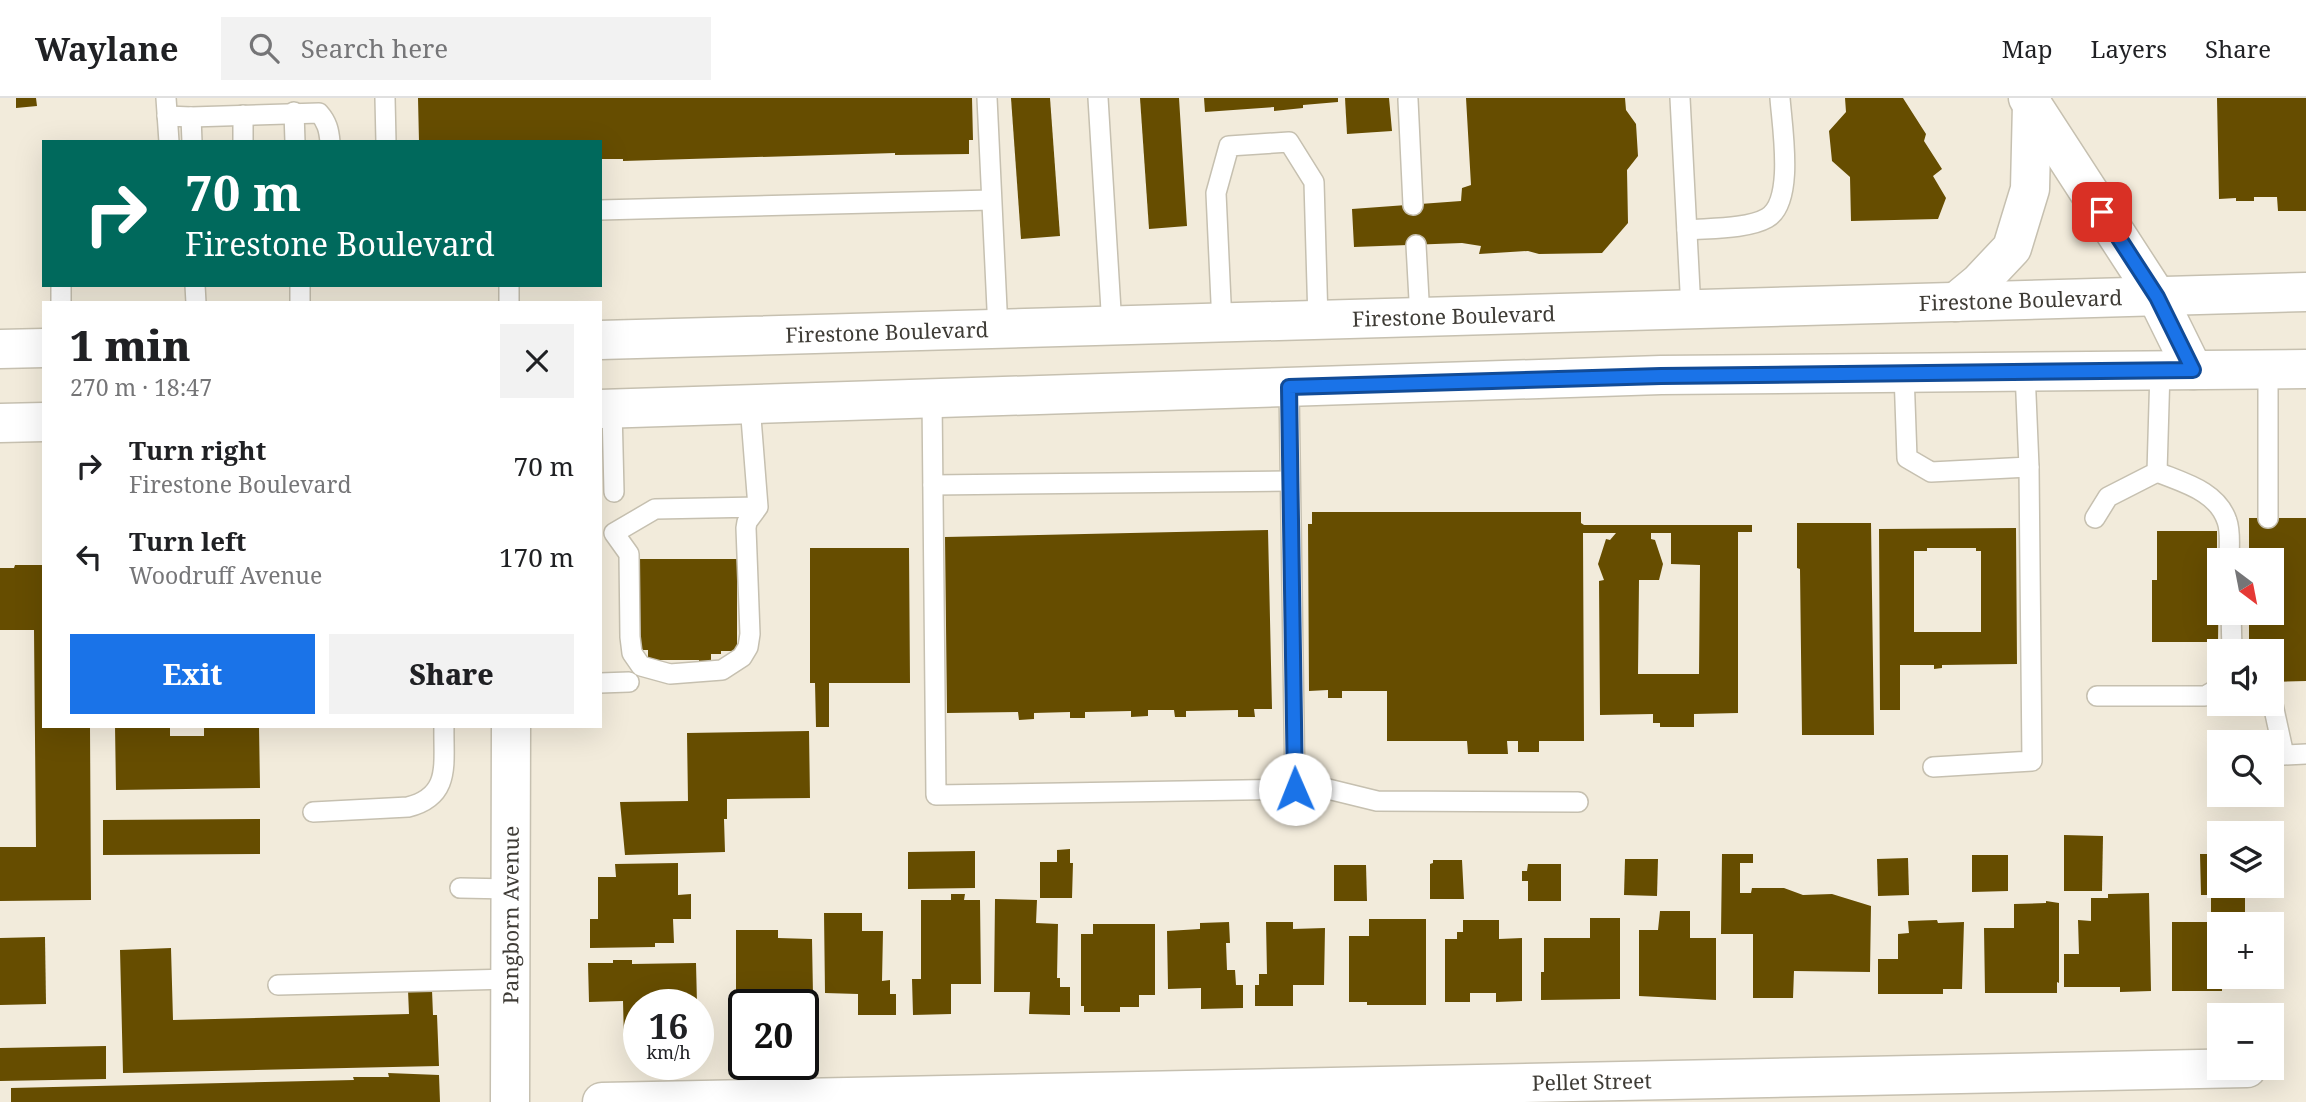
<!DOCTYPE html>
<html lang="en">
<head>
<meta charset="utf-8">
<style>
	body { margin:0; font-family:"Noto Serif",serif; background:#f2f2f2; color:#202124; height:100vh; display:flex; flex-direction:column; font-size:26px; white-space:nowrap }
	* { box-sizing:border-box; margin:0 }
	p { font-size:23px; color:#757577 }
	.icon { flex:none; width:38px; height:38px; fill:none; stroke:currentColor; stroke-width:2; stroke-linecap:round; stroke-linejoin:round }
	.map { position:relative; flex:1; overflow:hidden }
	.panel { position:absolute; left:42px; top:203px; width:560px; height:427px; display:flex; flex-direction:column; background:#fff; border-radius:0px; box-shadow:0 7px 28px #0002 }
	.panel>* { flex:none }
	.hud { position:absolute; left:42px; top:42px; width:560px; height:147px; border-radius:0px; box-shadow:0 7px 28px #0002; background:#00695c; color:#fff; overflow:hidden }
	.needle { width:46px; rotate:148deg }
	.controls { position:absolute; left:2207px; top:450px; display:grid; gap:14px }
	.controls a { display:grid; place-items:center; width:77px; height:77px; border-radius:0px; background:#fff; box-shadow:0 7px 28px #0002; font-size:35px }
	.speed { position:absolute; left:623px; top:891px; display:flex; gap:14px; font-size:35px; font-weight:700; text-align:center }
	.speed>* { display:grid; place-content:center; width:91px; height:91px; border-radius:50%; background:#fff; box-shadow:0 7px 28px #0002; line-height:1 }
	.speed small { font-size:18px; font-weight:400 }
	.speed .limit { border:4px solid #111; border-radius:10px; background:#fff; color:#111 }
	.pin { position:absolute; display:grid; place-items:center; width:60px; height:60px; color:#fff; margin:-30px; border-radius:14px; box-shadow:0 4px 10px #0006 }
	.me { position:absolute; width:77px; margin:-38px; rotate:359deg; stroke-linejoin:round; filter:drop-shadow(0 0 5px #0008) }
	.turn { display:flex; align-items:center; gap:24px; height:147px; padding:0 28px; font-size:32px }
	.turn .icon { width:91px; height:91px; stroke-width:2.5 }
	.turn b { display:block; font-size:49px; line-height:60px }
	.round { display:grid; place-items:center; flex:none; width:74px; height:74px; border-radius:0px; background:#f2f2f2 }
	.headline { display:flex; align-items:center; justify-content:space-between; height:119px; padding:0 28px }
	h1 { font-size:42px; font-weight:800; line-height:52px }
	.button { display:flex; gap:14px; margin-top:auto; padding:14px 28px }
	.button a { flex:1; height:80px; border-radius:0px; background:#1a73e8; color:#fff; font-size:28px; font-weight:800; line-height:80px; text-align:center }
	.button a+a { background:#f2f2f2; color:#202124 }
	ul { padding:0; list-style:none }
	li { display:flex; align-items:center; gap:21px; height:91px; padding:0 28px }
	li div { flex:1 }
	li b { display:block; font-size:26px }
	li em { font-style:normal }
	header { display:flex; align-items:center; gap:42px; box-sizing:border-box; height:98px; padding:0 35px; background:#fff; border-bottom:2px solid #e0e0e0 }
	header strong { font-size:33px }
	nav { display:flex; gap:38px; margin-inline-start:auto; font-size:24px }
	.search { width:490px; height:63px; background:#f2f2f2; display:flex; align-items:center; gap:18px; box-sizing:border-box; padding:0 24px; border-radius:0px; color:#757577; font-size:26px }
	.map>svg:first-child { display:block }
	.building { fill:#664d00; fill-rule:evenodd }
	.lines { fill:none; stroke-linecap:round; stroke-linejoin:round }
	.lane-casing { stroke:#c6c0b0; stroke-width:22 }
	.street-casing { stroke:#c6c0b0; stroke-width:41 }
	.secondary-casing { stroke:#c6c0b0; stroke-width:41 }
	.primary-casing { stroke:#c6c0b0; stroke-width:41 }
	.lane { stroke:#fff; stroke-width:19 }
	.street { stroke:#fff; stroke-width:38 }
	.secondary { stroke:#fff; stroke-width:38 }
	.primary { stroke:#fff; stroke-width:38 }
	.route-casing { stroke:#114b97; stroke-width:18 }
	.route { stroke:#1a73e8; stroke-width:12 }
	.labels { text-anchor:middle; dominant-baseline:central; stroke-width:7; stroke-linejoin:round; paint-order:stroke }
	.street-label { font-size:21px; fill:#3e3b35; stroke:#fff8e8 }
</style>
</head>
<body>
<header>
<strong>Waylane</strong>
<div class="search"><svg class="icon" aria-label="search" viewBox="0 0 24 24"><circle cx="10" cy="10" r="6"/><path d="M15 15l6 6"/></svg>Search here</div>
<nav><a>Map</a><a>Layers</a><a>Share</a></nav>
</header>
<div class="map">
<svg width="2306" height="1004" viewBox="0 0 2306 1004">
	<rect width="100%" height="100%" fill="#f2ebdb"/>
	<g class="building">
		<polygon points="16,0 36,0 37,8 16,10"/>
		<polygon points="418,0 972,0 973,42 969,42 969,56 895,57 895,55 623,63 623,61 600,61 600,44 419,44"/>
		<polygon points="1011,0 1050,0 1060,138 1021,141"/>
		<polygon points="1140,0 1179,0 1187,128 1149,131"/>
		<polygon points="1204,0 1338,0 1338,4 1303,7 1303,10 1274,13 1274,9 1205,14"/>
		<polygon points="1345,0 1389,0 1392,33 1347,36"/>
		<polygon points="1466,0 1625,0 1626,12 1636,26 1638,58 1627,72 1628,125 1602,155 1539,156 1528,153 1479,156 1481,148 1462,145 1354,149 1352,111 1461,103 1462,90 1471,87"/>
		<polygon points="1845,0 1903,0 1926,36 1924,43 1942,71 1933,78 1946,100 1938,121 1851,123 1850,79 1832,63 1829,33 1846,14"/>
		<polygon points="2217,0 2306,0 2306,113 2278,113 2277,99 2254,99 2254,103 2236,103 2236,100 2219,101"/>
		<path d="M 1312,414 L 1581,414 L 1581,425 L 1584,427 L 1752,427 L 1752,434 L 1738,434 L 1738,615 L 1694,616 L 1694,629 L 1660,629 L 1660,625 L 1653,625 L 1653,616 L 1600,617 L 1599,483 L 1604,482 L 1598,466 L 1606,441 L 1610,442 L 1616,435 L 1583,435 L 1584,643 L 1539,643 L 1539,654 L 1518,654 L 1518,643 L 1507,643 L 1508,656 L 1468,656 L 1467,643 L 1387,643 L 1387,593 L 1342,593 L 1342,600 L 1328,600 L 1328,592 L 1309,593 L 1308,426 L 1312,426 ZM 1651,435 L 1671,435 L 1671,466 L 1700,467 L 1699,576 L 1638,576 L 1639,482 L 1659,482 L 1663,466 L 1655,442 L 1651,441 Z"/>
		<polygon points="2249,420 2306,420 2306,583 2272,584 2272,553 2249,553 2249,514 2272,514 2272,462 2249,462"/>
		<polygon points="1797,425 1871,425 1874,637 1802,637 1800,471 1797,470"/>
		<path d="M 2016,430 L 2017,566 L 1942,567 L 1942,570 L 1934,571 L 1934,567 L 1900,567 L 1900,612 L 1880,612 L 1879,431 ZM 1927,450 L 1976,450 L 1976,453 L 1981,453 L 1981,534 L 1914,534 L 1914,453 L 1927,453 Z"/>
		<polygon points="1268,432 1272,611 1254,611 1255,619 1238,619 1238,612 1186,613 1186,619 1175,619 1174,612 1148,612 1148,618 1131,619 1131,613 1085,614 1085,620 1070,620 1070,614 1034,615 1034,621 1019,622 1018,614 947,615 945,439"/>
		<polygon points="2157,433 2217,433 2217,470 2219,470 2218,544 2152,544 2152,482 2157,482"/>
		<polygon points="810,450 909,450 910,585 829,585 829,629 816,629 815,585 810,585"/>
		<polygon points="637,461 737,461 737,553 721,553 721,556 711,556 711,564 699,565 699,562 648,562 648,552 637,552"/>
		<polygon points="15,467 44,467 44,628 90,628 91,802 0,803 0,749 36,749 34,532 0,532 0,470 14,470"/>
		<polygon points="115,628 170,628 170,638 204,638 204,628 259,628 260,690 116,692"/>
		<polygon points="809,633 810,700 727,701 727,721 724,721 725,754 625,757 620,704 688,703 687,635"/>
		<polygon points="260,721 260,756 103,757 103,722"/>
		<polygon points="2064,737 2103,738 2102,793 2064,793"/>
		<polygon points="1070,751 1070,765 1073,765 1072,800 1040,800 1040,764 1057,764 1057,752"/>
		<polygon points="975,753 975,790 908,791 908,754"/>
		<polygon points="1722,756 1753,756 1753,765 1740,765 1740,795 1751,795 1752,790 1784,790 1803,797 1832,796 1871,808 1870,874 1794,873 1793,900 1753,900 1753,836 1721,836"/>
		<polygon points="2200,756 2219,756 2219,788 2245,788 2245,826 2219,826 2219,878 2246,878 2246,884 2222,883 2222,893 2172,893 2172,824 2211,824 2211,797 2201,797"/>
		<polygon points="1972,757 2008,757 2008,793 1972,794"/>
		<polygon points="1908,760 1909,797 1878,798 1877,761"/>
		<polygon points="1625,761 1658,761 1657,798 1624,797"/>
		<polygon points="1433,762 1462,762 1464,801 1430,801 1430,766 1433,765"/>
		<polygon points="678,765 678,797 691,796 691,821 673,821 674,845 655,845 655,849 590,850 590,821 598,821 598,779 616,779 615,766"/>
		<polygon points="1528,766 1561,766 1561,803 1528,803 1528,783 1522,783 1522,773 1527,773"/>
		<polygon points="1334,767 1366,767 1367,803 1334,803"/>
		<polygon points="2149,795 2151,893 2120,894 2120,889 2064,889 2064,856 2079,856 2078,822 2091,823 2091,800 2108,800 2108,796"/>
		<polygon points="951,796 965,796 964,802 980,802 981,886 951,886 951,916 913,917 912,881 921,881 921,802 951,802"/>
		<polygon points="995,801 1037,802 1036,825 1058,826 1057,880 1060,880 1060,889 1070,889 1070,917 1029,916 1030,894 994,894"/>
		<polygon points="2046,803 2059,805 2059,885 2057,884 2057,895 1985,895 1984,830 2014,830 2014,806 2046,805"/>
		<polygon points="1660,813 1690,813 1690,840 1716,840 1716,902 1639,898 1639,832 1658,832"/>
		<polygon points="824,815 862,815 862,833 883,833 882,883 890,882 890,896 896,896 896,917 858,917 858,896 825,895"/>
		<polygon points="1590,820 1620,820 1620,901 1541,902 1541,874 1544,874 1544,840 1590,840"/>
		<polygon points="1369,821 1426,821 1426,907 1367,907 1367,904 1349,904 1349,838 1369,838"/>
		<polygon points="1463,822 1499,822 1499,841 1522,840 1522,903 1496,904 1496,895 1470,895 1470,904 1445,904 1445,841 1457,841 1457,834 1463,834"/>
		<polygon points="1937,822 1938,825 1964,824 1962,891 1943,891 1943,896 1878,896 1878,861 1898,861 1898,836 1909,835 1908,823"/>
		<polygon points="1229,824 1230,845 1226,845 1227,872 1235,872 1236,887 1243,887 1243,910 1201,911 1201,890 1168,891 1167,833 1200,831 1200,825"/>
		<polygon points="1266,824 1293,824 1293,831 1325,830 1324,887 1293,887 1293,908 1255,908 1255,887 1259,887 1259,876 1267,876"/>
		<polygon points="1093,826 1155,826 1155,897 1139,897 1139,909 1120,909 1120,914 1084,914 1084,908 1081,908 1081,836 1093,836"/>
		<polygon points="736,832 778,832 778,840 812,841 813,898 816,899 816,922 803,922 803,906 744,906 744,922 736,922"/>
		<polygon points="45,839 46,906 0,907 0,840"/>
		<polygon points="171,850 173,922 409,916 408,892 432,892 433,917 437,917 439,968 123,975 120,852"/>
		<polygon points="613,862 632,862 632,866 696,865 697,906 639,906 639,941 637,943 624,943 623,903 589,904 588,865 613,865"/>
		<polygon points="106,948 106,981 0,983 0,950"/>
		<polygon points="388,975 439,977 440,1004 11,1004 11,990 354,982 353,979 389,979"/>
	</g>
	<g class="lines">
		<defs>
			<g id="lane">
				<polyline points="166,0 169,44"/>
				<polyline points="385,0 386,44"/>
				<polyline points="987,0 998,232"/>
				<polyline points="1098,0 1112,229"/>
				<polyline points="1680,0 1691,212"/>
				<polyline points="1408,2 1413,107"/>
				<polyline points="294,14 295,44"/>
				<polyline points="243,17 243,44"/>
				<path d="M 167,18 L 191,19 L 319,15 C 327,24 329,32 330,44"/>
				<polyline points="191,19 192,44"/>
				<polyline points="600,112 991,102"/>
				<path d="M 1687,132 C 1709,130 1748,131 1767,120 C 1795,104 1782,29 1780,0"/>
				<polyline points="1416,147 1420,220"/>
				<polyline points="61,187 61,205"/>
				<polyline points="195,187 196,205"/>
				<polyline points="300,187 300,205"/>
				<polyline points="509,187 509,205"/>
				<polyline points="1222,226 1216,95 1229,48 1289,44 1314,84 1318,223"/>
				<polyline points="1904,275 1907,360 1931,374 2029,369 2025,273"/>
				<polyline points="1289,289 1295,691"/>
				<polyline points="932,300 936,697 1295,691 1328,691 1377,703 1578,704"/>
				<polyline points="750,307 758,409 747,424 746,430 750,536 748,549 742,559 722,572 670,576 641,568 632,555 630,539 629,456 614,435 655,411 758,409"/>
				<polyline points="612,311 614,394"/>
				<path d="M 2157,374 C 2184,385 2217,393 2227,423 C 2231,434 2229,450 2229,462"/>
				<polyline points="933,387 1290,383"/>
				<polyline points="2095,420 2108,399 2157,374 2160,272"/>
				<polyline points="2268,420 2268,271"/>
				<polyline points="2231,514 2232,553"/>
				<polyline points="600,585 629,584"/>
				<polyline points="2097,598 2205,598 2219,590"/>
				<polyline points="2272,602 2284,657 2306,656"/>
				<polyline points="1933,669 2032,663 2029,369"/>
				<path d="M 313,714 L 408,709 C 452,698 443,665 444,628"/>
				<polyline points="460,790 512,791"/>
				<polyline points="278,887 512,881"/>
			</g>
			<g id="street">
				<path id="s1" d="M 510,1004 L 511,628"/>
				<path id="s2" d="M 602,1004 L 2247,970"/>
			</g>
			<polyline id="secondary" points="2028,0 2157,199 2193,272"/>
			<g id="primary">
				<polyline points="1956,204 1979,185 2012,150 2030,91 2032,6"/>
				<path id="s3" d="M 600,242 L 2306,194"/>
				<polyline points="0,251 44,250"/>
				<polyline points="600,311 1661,277 2306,271"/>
				<polyline points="0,325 44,324"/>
			</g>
		</defs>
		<use href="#lane" class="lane-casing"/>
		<use href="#street" class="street-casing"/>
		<use href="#secondary" class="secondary-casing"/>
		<use href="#primary" class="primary-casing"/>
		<use href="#lane" class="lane"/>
		<use href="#street" class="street"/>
		<use href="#secondary" class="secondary"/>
		<use href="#primary" class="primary"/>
	</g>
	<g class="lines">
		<defs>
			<polyline id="route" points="1295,691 1289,289 1661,278 2193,272 2157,199 2102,114"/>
		</defs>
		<use href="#route" class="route-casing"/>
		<use href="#route" class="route"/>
	</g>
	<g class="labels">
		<g class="street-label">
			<text stroke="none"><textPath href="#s3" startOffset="1421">Firestone Boulevard</textPath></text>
			<text stroke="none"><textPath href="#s3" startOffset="854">Firestone Boulevard</textPath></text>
			<text stroke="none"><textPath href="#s3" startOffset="287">Firestone Boulevard</textPath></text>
			<text stroke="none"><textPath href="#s1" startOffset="187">Pangborn Avenue</textPath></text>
			<text stroke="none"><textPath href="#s2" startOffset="990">Pellet Street</textPath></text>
		</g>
	</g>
</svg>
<div class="controls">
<a><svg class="needle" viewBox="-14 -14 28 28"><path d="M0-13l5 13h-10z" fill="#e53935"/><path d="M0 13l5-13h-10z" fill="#757577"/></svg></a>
<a><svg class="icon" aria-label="sound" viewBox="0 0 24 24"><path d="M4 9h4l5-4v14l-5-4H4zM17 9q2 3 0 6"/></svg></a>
<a><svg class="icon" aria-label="search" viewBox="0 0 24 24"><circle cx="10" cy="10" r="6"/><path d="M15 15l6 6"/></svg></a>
<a><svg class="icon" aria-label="layers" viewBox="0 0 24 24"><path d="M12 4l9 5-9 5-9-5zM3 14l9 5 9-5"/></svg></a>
<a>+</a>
<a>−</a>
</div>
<div class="speed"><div>16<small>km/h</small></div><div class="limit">20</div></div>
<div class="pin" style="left:2102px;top:114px;background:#d93025"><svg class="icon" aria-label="arrive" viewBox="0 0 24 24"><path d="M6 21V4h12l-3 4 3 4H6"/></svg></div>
<svg class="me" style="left:1295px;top:691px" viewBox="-20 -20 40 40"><circle r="19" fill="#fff"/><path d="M0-13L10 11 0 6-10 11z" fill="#1a73e8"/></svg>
<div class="hud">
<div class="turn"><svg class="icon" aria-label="right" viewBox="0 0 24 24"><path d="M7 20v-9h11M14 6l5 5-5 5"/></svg><div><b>70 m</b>Firestone Boulevard</div></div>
</div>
<section class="panel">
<div class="headline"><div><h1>1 min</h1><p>270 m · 18:47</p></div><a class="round"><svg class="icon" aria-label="close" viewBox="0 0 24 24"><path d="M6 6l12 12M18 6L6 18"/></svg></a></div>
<ul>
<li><svg class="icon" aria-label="right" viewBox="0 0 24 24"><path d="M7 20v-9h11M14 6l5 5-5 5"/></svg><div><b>Turn right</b><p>Firestone Boulevard</p></div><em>70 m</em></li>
<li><svg class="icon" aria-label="left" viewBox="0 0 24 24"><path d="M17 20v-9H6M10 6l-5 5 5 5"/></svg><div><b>Turn left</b><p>Woodruff Avenue</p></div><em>170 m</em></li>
</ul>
<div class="button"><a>Exit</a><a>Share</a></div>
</section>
</div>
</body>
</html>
